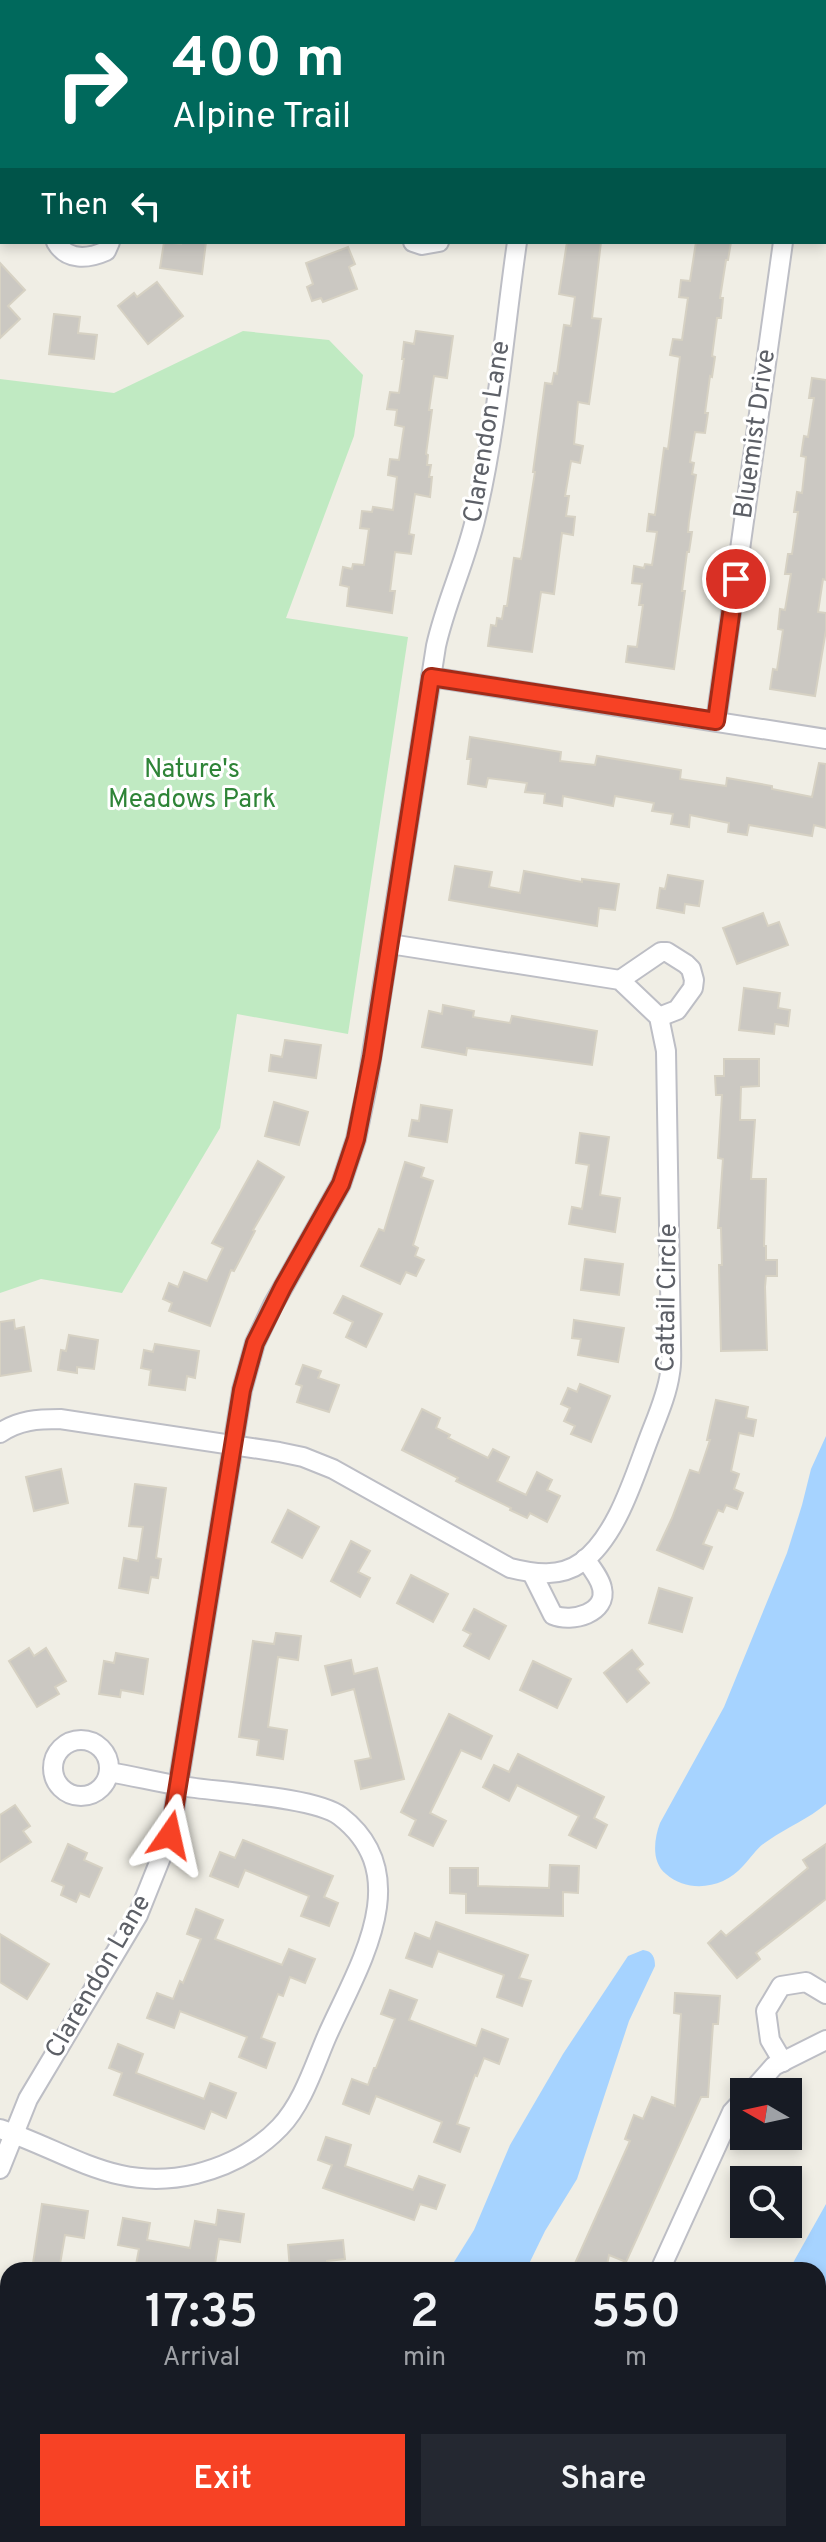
<!DOCTYPE html>
<html lang="en">
<head>
<meta charset="utf-8">
<style>
	body { margin:0; font-family:Overpass,sans-serif; background:#242831; color:#f1f3f6; height:100vh; display:flex; flex-direction:column; font-size:30px; white-space:nowrap }
	* { box-sizing:border-box; margin:0 }
	p { font-size:26px; color:#9ea1a6 }
	.icon { flex:none; width:44px; height:44px; fill:none; stroke:currentColor; stroke-width:2; stroke-linecap:round; stroke-linejoin:round }
	.map { position:relative; flex:1; overflow:hidden }
	.details { position:absolute; left:0px; top:2262px; width:826px; height:280px; display:flex; flex-direction:column; background:#171b24; border-radius:24px 24px 0 0; box-shadow:0 4px 12px #0003 }
	.details>* { flex:none }
	.guide { position:absolute; left:0px; top:0px; width:826px; height:244px; box-shadow:0 4px 12px #0003; background:#00695c; color:#fff; overflow:hidden }
	.needle { width:52px; rotate:279deg }
	.buttons { position:absolute; left:730px; top:2078px; display:grid; gap:16px }
	.buttons a { display:grid; place-items:center; width:72px; height:72px; border-radius:0px; background:#171b24; box-shadow:0 4px 12px #0003; font-size:40px }
	.pin { position:absolute; display:grid; place-items:center; width:68px; height:68px; color:#fff; margin:-34px; border:4px solid #fff; border-radius:50%; box-shadow:0 2px 8px #0007 }
	.me { position:absolute; width:88px; margin:-44px; rotate:11deg; stroke-linejoin:round; filter:drop-shadow(0 0 6px #0008) }
	.turn { display:flex; align-items:center; gap:28px; height:168px; padding:0 40px; font-size:36px }
	.turn .icon { width:104px; height:104px; stroke-width:2.5 }
	.turn b { display:block; font-size:56px; line-height:68px }
	.then { display:flex; align-items:center; height:76px; padding:0 40px; background:#0003; gap:16px; font-size:30px }
	.eta { display:flex; justify-content:space-evenly; align-items:center; height:136px; text-align:center }
	.eta b { font-size:48px; font-weight:600; line-height:56px }
	.primary-button { display:flex; gap:16px; margin-top:auto; padding:16px 40px }
	.primary-button a { flex:1; height:92px; border-radius:0px; background:#f74225; color:#fff; font-size:32px; font-weight:600; line-height:92px; text-align:center }
	.primary-button a+a { background:#242831; color:#f1f3f6 }
	.map>svg:first-child { display:block }
	.green { fill:#c0eac2 }
	.water { fill:#a6d3ff }
	.building { fill:#cbc8c2; stroke:#d6d1c3; stroke-width:2 }
	.lines { fill:none; stroke-linecap:round; stroke-linejoin:round }
	.minor-casing { stroke:#bdbec5; stroke-width:22 }
	.minor { stroke:#fff; stroke-width:18 }
	.route-casing { stroke:#a12b18; stroke-width:20 }
	.route { stroke:#f74225; stroke-width:14 }
	.labels { text-anchor:middle; dominant-baseline:central; stroke-width:6; stroke-linejoin:round; paint-order:stroke }
	.street-label { font-size:26px; fill:#5d6067; stroke:#fff }
	.park-label { font-size:26px; fill:#2e8437; stroke:#fff }
</style>
</head>
<body>
<div class="map">
<svg width="826" height="2542" viewBox="0 0 826 2542">
	<rect width="100%" height="100%" fill="#f0eee5"/>
	<polygon class="green" points="243,331 329,340 363,375 354,436 286,618 408,637 348,1034 237,1014 220,1128 122,1293 41,1279 0,1293 0,379 114,393"/>
	<g class="water">
		<path d="M 826,1436 L 826,1804 C 808,1819 788,1827 769,1840 C 757,1847 752,1857 743,1866 C 724,1888 689,1894 666,1874 C 651,1862 654,1839 660,1823 L 724,1707 L 787,1553 L 802,1505 L 811,1469 Z"/>
		<path d="M 643,1950 C 653,1951 655,1958 655,1966 L 629,2021 L 577,2179 L 545,2231 L 526,2270 L 449,2270 L 474,2230 L 510,2145 L 563,2054 L 628,1956 Z"/>
		<polygon points="826,2204 826,2292 818,2291 818,2270 789,2270"/>
	</g>
	<g class="building">
		<polygon points="164,242 181,244 181,242 206,242 202,274 160,268"/>
		<polygon points="567,242 601,242 592,318 601,319 589,404 578,402 574,444 583,446 580,463 571,461 565,496 569,496 566,516 575,517 573,535 562,533 554,594 541,592 532,652 488,646 491,625 496,626 497,618 502,619 504,606 507,606 514,558 521,559 523,548 535,472 533,472 545,383 552,384 554,373 557,374 564,325 571,326 575,297 559,294"/>
		<polygon points="696,242 731,242 728,260 726,260 720,298 723,298 721,318 717,318 712,356 715,357 712,377 710,376 705,413 708,413 705,433 695,432 690,462 694,463 692,474 696,475 689,521 688,532 692,532 689,552 687,552 682,591 685,591 674,669 626,662 628,646 637,647 643,605 639,605 642,584 632,583 634,566 644,568 645,564 652,565 657,532 647,531 649,514 655,515 664,448 668,449 680,357 670,355 673,339 682,340 688,298 679,297 681,280 690,281"/>
		<polygon points="348,247 355,264 349,267 357,289 323,302 321,298 312,301 307,287 313,284 306,263"/>
		<polygon points="0,263 25,290 8,306 20,319 0,338"/>
		<polygon points="157,282 183,316 148,344 118,306 134,293 137,297"/>
		<polygon points="54,314 80,317 78,333 97,335 94,359 49,354"/>
		<polygon points="416,331 453,336 447,378 434,376 429,410 432,410 426,454 428,455 427,465 431,465 429,477 432,477 430,497 415,494 409,534 414,535 411,554 395,552 390,591 395,591 392,613 347,606 349,587 340,585 343,567 352,569 353,564 364,565 369,529 360,528 362,511 372,512 373,507 393,510 397,477 388,475 390,459 399,460 404,427 395,425 397,410 387,409 390,392 399,393 404,359 402,359 404,342 414,344"/>
		<polygon points="812,378 826,380 826,580 823,579 818,612 826,613 826,630 815,696 770,689 773,669 777,670 783,630 778,629 780,609 785,610 791,574 785,574 788,554 792,554 798,512 794,512 797,492 802,493 806,457 801,456 804,436 808,437 814,398 809,398"/>
		<polygon points="470,737 561,752 560,761 595,765 597,756 681,770 680,779 726,786 727,778 772,786 772,789 812,797 819,763 826,764 826,828 814,825 812,836 749,825 747,835 728,832 729,823 690,815 689,827 671,824 673,814 652,811 654,803 615,796 613,806 563,796 562,806 544,803 545,794 525,792 527,783 488,778 486,787 468,784 471,759 467,759"/>
		<polygon points="455,866 492,872 489,887 520,893 524,871 582,882 582,879 619,884 615,910 599,908 597,926 449,900"/>
		<polygon points="668,875 703,881 699,906 685,904 684,913 657,908 660,888 665,889"/>
		<polygon points="763,913 768,926 779,922 788,945 737,964 723,928"/>
		<polygon points="744,988 780,993 778,1008 790,1010 788,1026 775,1024 774,1034 739,1030"/>
		<polygon points="443,1005 474,1011 473,1017 510,1023 512,1016 597,1031 592,1065 467,1048 466,1055 422,1047 429,1011 442,1014"/>
		<polygon points="285,1040 321,1045 316,1078 269,1071 271,1055 282,1057"/>
		<polygon points="724,1059 759,1059 759,1086 741,1087 740,1120 755,1120 751,1179 766,1179 764,1246 766,1246 766,1260 777,1260 777,1276 766,1276 765,1287 767,1350 721,1351 719,1265 722,1265 721,1228 718,1228 723,1159 718,1158 722,1095 716,1095 715,1076 724,1076"/>
		<polygon points="274,1102 308,1112 299,1145 265,1136"/>
		<polygon points="421,1105 452,1110 447,1142 409,1136 412,1120 419,1121"/>
		<polygon points="580,1133 609,1137 600,1195 620,1198 615,1232 569,1224 572,1207 582,1209 589,1165 576,1163"/>
		<polygon points="258,1161 284,1177 253,1230 255,1231 234,1271 231,1270 210,1326 169,1311 172,1303 163,1299 169,1283 178,1287 184,1272 207,1281 223,1248 212,1243"/>
		<polygon points="405,1162 424,1168 421,1177 433,1181 413,1245 418,1248 415,1256 424,1260 416,1276 406,1272 400,1284 361,1266 379,1229 384,1231"/>
		<polygon points="585,1259 623,1264 619,1295 581,1290"/>
		<polygon points="343,1296 382,1314 366,1347 346,1337 353,1322 334,1313"/>
		<polygon points="14,1320 15,1329 24,1327 31,1371 0,1376 0,1322"/>
		<polygon points="574,1320 624,1328 618,1362 578,1355 581,1339 572,1338"/>
		<polygon points="69,1335 98,1340 94,1369 77,1367 77,1373 58,1370 61,1350 66,1351"/>
		<polygon points="155,1344 199,1351 195,1378 187,1376 185,1390 149,1385 151,1370 141,1368 144,1350 153,1352"/>
		<polygon points="303,1365 321,1371 318,1378 339,1385 329,1412 297,1402 302,1386 296,1384"/>
		<polygon points="580,1384 610,1396 591,1442 571,1434 575,1426 564,1421 570,1408 561,1404 568,1388 577,1392"/>
		<polygon points="716,1400 748,1407 746,1418 756,1420 753,1436 739,1433 731,1471 739,1474 734,1489 743,1493 737,1509 726,1505 723,1512 718,1510 703,1544 712,1547 703,1569 657,1550 672,1518 690,1470 699,1473 710,1440 707,1440"/>
		<polygon points="422,1409 440,1418 436,1428 450,1435 448,1438 488,1458 493,1449 509,1457 497,1481 526,1495 537,1472 552,1480 547,1490 560,1496 547,1522 530,1513 527,1518 510,1510 511,1508 456,1481 458,1478 402,1450"/>
		<polygon points="61,1469 68,1503 34,1511 26,1477"/>
		<polygon points="135,1484 166,1488 156,1558 161,1559 158,1578 151,1577 148,1593 119,1588 124,1558 138,1561 143,1527 129,1526"/>
		<polygon points="288,1510 319,1527 302,1558 272,1542"/>
		<polygon points="351,1541 370,1551 358,1572 370,1578 360,1597 331,1581"/>
		<polygon points="411,1575 448,1594 433,1622 397,1603"/>
		<polygon points="659,1588 692,1598 682,1632 649,1623"/>
		<polygon points="474,1609 506,1626 489,1659 464,1646 471,1634 463,1630"/>
		<polygon points="276,1633 301,1636 298,1660 278,1657 268,1727 287,1730 283,1759 257,1755 259,1740 239,1737 253,1641 274,1644"/>
		<polygon points="29,1648 34,1656 46,1648 66,1681 55,1687 59,1694 37,1707 9,1661"/>
		<polygon points="632,1650 643,1664 637,1669 649,1683 627,1702 604,1673"/>
		<polygon points="116,1653 148,1659 143,1694 121,1690 120,1697 99,1694 104,1661 114,1663"/>
		<polygon points="351,1660 354,1674 377,1668 404,1779 361,1789 355,1761 371,1758 354,1689 332,1695 325,1666"/>
		<polygon points="533,1661 571,1679 557,1708 520,1690"/>
		<polygon points="449,1714 492,1736 481,1759 461,1750 430,1813 446,1821 433,1846 409,1835 416,1820 401,1812"/>
		<polygon points="518,1754 604,1797 594,1818 607,1825 596,1848 569,1835 579,1816 517,1785 509,1801 483,1787 494,1765 509,1772"/>
		<polygon points="15,1805 30,1826 23,1831 31,1842 0,1862 0,1815"/>
		<polygon points="243,1840 333,1876 324,1897 338,1903 329,1926 301,1916 309,1896 245,1870 238,1887 210,1876 220,1852 235,1858"/>
		<polygon points="68,1844 87,1853 84,1860 102,1868 89,1897 80,1893 76,1902 61,1895 64,1886 52,1881"/>
		<polygon points="826,1844 826,1899 756,1953 760,1959 737,1978 708,1943 721,1931 726,1936 808,1868 803,1860"/>
		<polygon points="550,1865 579,1866 578,1893 563,1892 563,1916 466,1913 466,1894 450,1893 450,1868 478,1868 478,1886 549,1888"/>
		<polygon points="196,1909 223,1920 215,1939 282,1965 289,1949 315,1959 305,1983 290,1977 283,1996 278,1994 261,2038 275,2043 266,2068 239,2057 247,2037 180,2011 174,2028 147,2018 157,1993 173,1999 180,1981 183,1983 201,1939 187,1934"/>
		<polygon points="436,1922 528,1955 519,1978 531,1981 522,2006 497,1997 504,1975 438,1951 432,1967 406,1958 415,1933 430,1939"/>
		<polygon points="0,1934 49,1964 27,1999 0,1982"/>
		<polygon points="390,1990 417,2000 409,2020 476,2046 482,2029 508,2039 499,2064 484,2058 477,2076 475,2075 457,2124 469,2128 460,2152 434,2142 442,2122 376,2096 369,2114 343,2104 352,2079 368,2085 374,2068 376,2068 395,2019 381,2014"/>
		<polygon points="675,1993 720,1996 718,2024 713,2024 708,2097 701,2097 626,2262 609,2255 606,2270 572,2270 630,2141 625,2139 634,2115 643,2119 652,2097 675,2106 681,2014 674,2013"/>
		<polygon points="118,2044 143,2054 136,2073 204,2099 210,2083 236,2093 226,2118 211,2111 204,2129 114,2095 122,2073 109,2068"/>
		<polygon points="326,2137 351,2145 345,2166 413,2190 419,2176 445,2185 436,2209 420,2204 414,2220 323,2188 332,2165 318,2160"/>
		<polygon points="42,2204 88,2211 84,2238 65,2235 59,2270 32,2270"/>
		<polygon points="218,2210 244,2214 240,2242 219,2239 214,2270 135,2270 139,2249 118,2245 123,2218 150,2223 147,2240 190,2248 195,2221 216,2225"/>
		<polygon points="343,2240 345,2259 327,2261 328,2270 290,2270 288,2245"/>
	</g>
	<g class="lines">
		<defs>
			<g id="minor">
				<polyline points="755,0 759,2"/>
				<polyline points="550,2 551,0"/>
				<polyline points="0,111 2,111"/>
				<path d="M 56,242 C 67,261 88,259 106,251 L 110,242"/>
				<polyline points="413,242 422,245 439,242"/>
				<polyline points="431,677 826,739"/>
				<polyline points="716,721 783,242"/>
				<polyline points="620,980 661,952 667,952 686,964 691,969 694,980 693,988 677,1010 659,1017"/>
				<path d="M 0,1433 C 19,1420 38,1419 60,1419 L 279,1452 L 303,1457 L 333,1469 L 510,1568 C 534,1574 560,1578 582,1562 C 617,1536 634,1477 649,1438 C 657,1417 667,1395 670,1373 C 672,1363 671,1352 671,1342 L 666,1051 L 659,1017 L 620,980 L 390,944"/>
				<path d="M 532,1573 L 553,1615 C 572,1623 608,1613 602,1588 C 600,1578 591,1567 585,1559"/>
				<circle cx="81" cy="1768" r="28"/>
				<polyline points="783,2062 770,2040 766,2011 781,1986 806,1982 826,1994"/>
				<polyline points="751,2092 774,2066 826,2040"/>
				<path d="M 0,2129 C 71,2153 117,2193 196,2174 C 228,2166 257,2151 280,2127 C 303,2103 314,2066 327,2036 C 357,1968 418,1876 340,1816 C 315,1797 217,1792 181,1786 C 157,1782 133,1776 109,1772"/>
				<path d="M 0,2169 L 28,2099 L 138,1915 L 170,1835 L 242,1390 L 255,1343 L 273,1305 L 341,1184 L 356,1139 L 367,1086 L 436,646 C 446,601 466,561 476,516 C 497,428 504,332 517,242"/>
				<polyline points="660,2270 732,2112 744,2099"/>
				<polyline points="0,2363 8,2367"/>
				<polyline points="818,2410 826,2410"/>
				<polyline points="258,2534 259,2542"/>
				<polyline points="424,2534 426,2542"/>
				<polyline points="442,2534 500,2542"/>
				<polyline points="72,2542 74,2534"/>
			</g>
		</defs>
		<use href="#minor" class="minor-casing"/>
		<use href="#minor" class="minor"/>
	</g>
	<g class="lines">
		<defs>
			<polyline id="route" points="170,1835 242,1390 255,1343 283,1287 341,1184 356,1139 372,1057 431,677 716,721 736,579"/>
		</defs>
		<use href="#route" class="route-casing"/>
		<use href="#route" class="route"/>
	</g>
	<g class="labels">
		<g class="street-label">
			<text transform="translate(488 432) rotate(-81)">Clarendon Lane</text>
			<text transform="translate(756 434) rotate(-82)">Bluemist Drive</text>
			<text transform="translate(668 1298) rotate(-89)">Cattail Circle</text>
			<text transform="translate(99 1977) rotate(-60)">Clarendon Lane</text>
		</g>
		<g class="park-label">
			<text x="192" y="770">Nature's<tspan x="192" dy="30">Meadows Park</tspan></text>
		</g>
	</g>
</svg>
<div class="buttons">
<a><svg class="needle" viewBox="-14 -14 28 28"><path d="M0-13l5 13h-10z" fill="#e53935"/><path d="M0 13l5-13h-10z" fill="#9ea1a6"/></svg></a>
<a><svg class="icon" aria-label="search" viewBox="0 0 24 24"><circle cx="10" cy="10" r="6"/><path d="M15 15l6 6"/></svg></a>
</div>
<div class="pin" style="left:736px;top:579px;background:#d93025"><svg class="icon" aria-label="arrive" viewBox="0 0 24 24"><path d="M6 21V4h12l-3 4 3 4H6"/></svg></div>
<svg class="me" style="left:170px;top:1835px" viewBox="-20 -20 40 40"><path d="M0-17L14 15 0 8-14 15z" fill="#f74225" stroke="#fff" stroke-width="4"/></svg>
<div class="guide">
<div class="turn"><svg class="icon" aria-label="right" viewBox="0 0 24 24"><path d="M7 20v-9h11M14 6l5 5-5 5"/></svg><div><b>400 m</b>Alpine Trail</div></div>
<div class="then">Then<svg class="icon" aria-label="left" viewBox="0 0 24 24"><path d="M17 20v-9H6M10 6l-5 5 5 5"/></svg></div>
</div>
<section class="details">
<div class="eta">
<div><b>17:35</b><p>Arrival</p></div>
<div><b>2</b><p>min</p></div>
<div><b>550</b><p>m</p></div>
</div>
<div class="primary-button"><a>Exit</a><a>Share</a></div>
</section>
</div>
</body>
</html>
